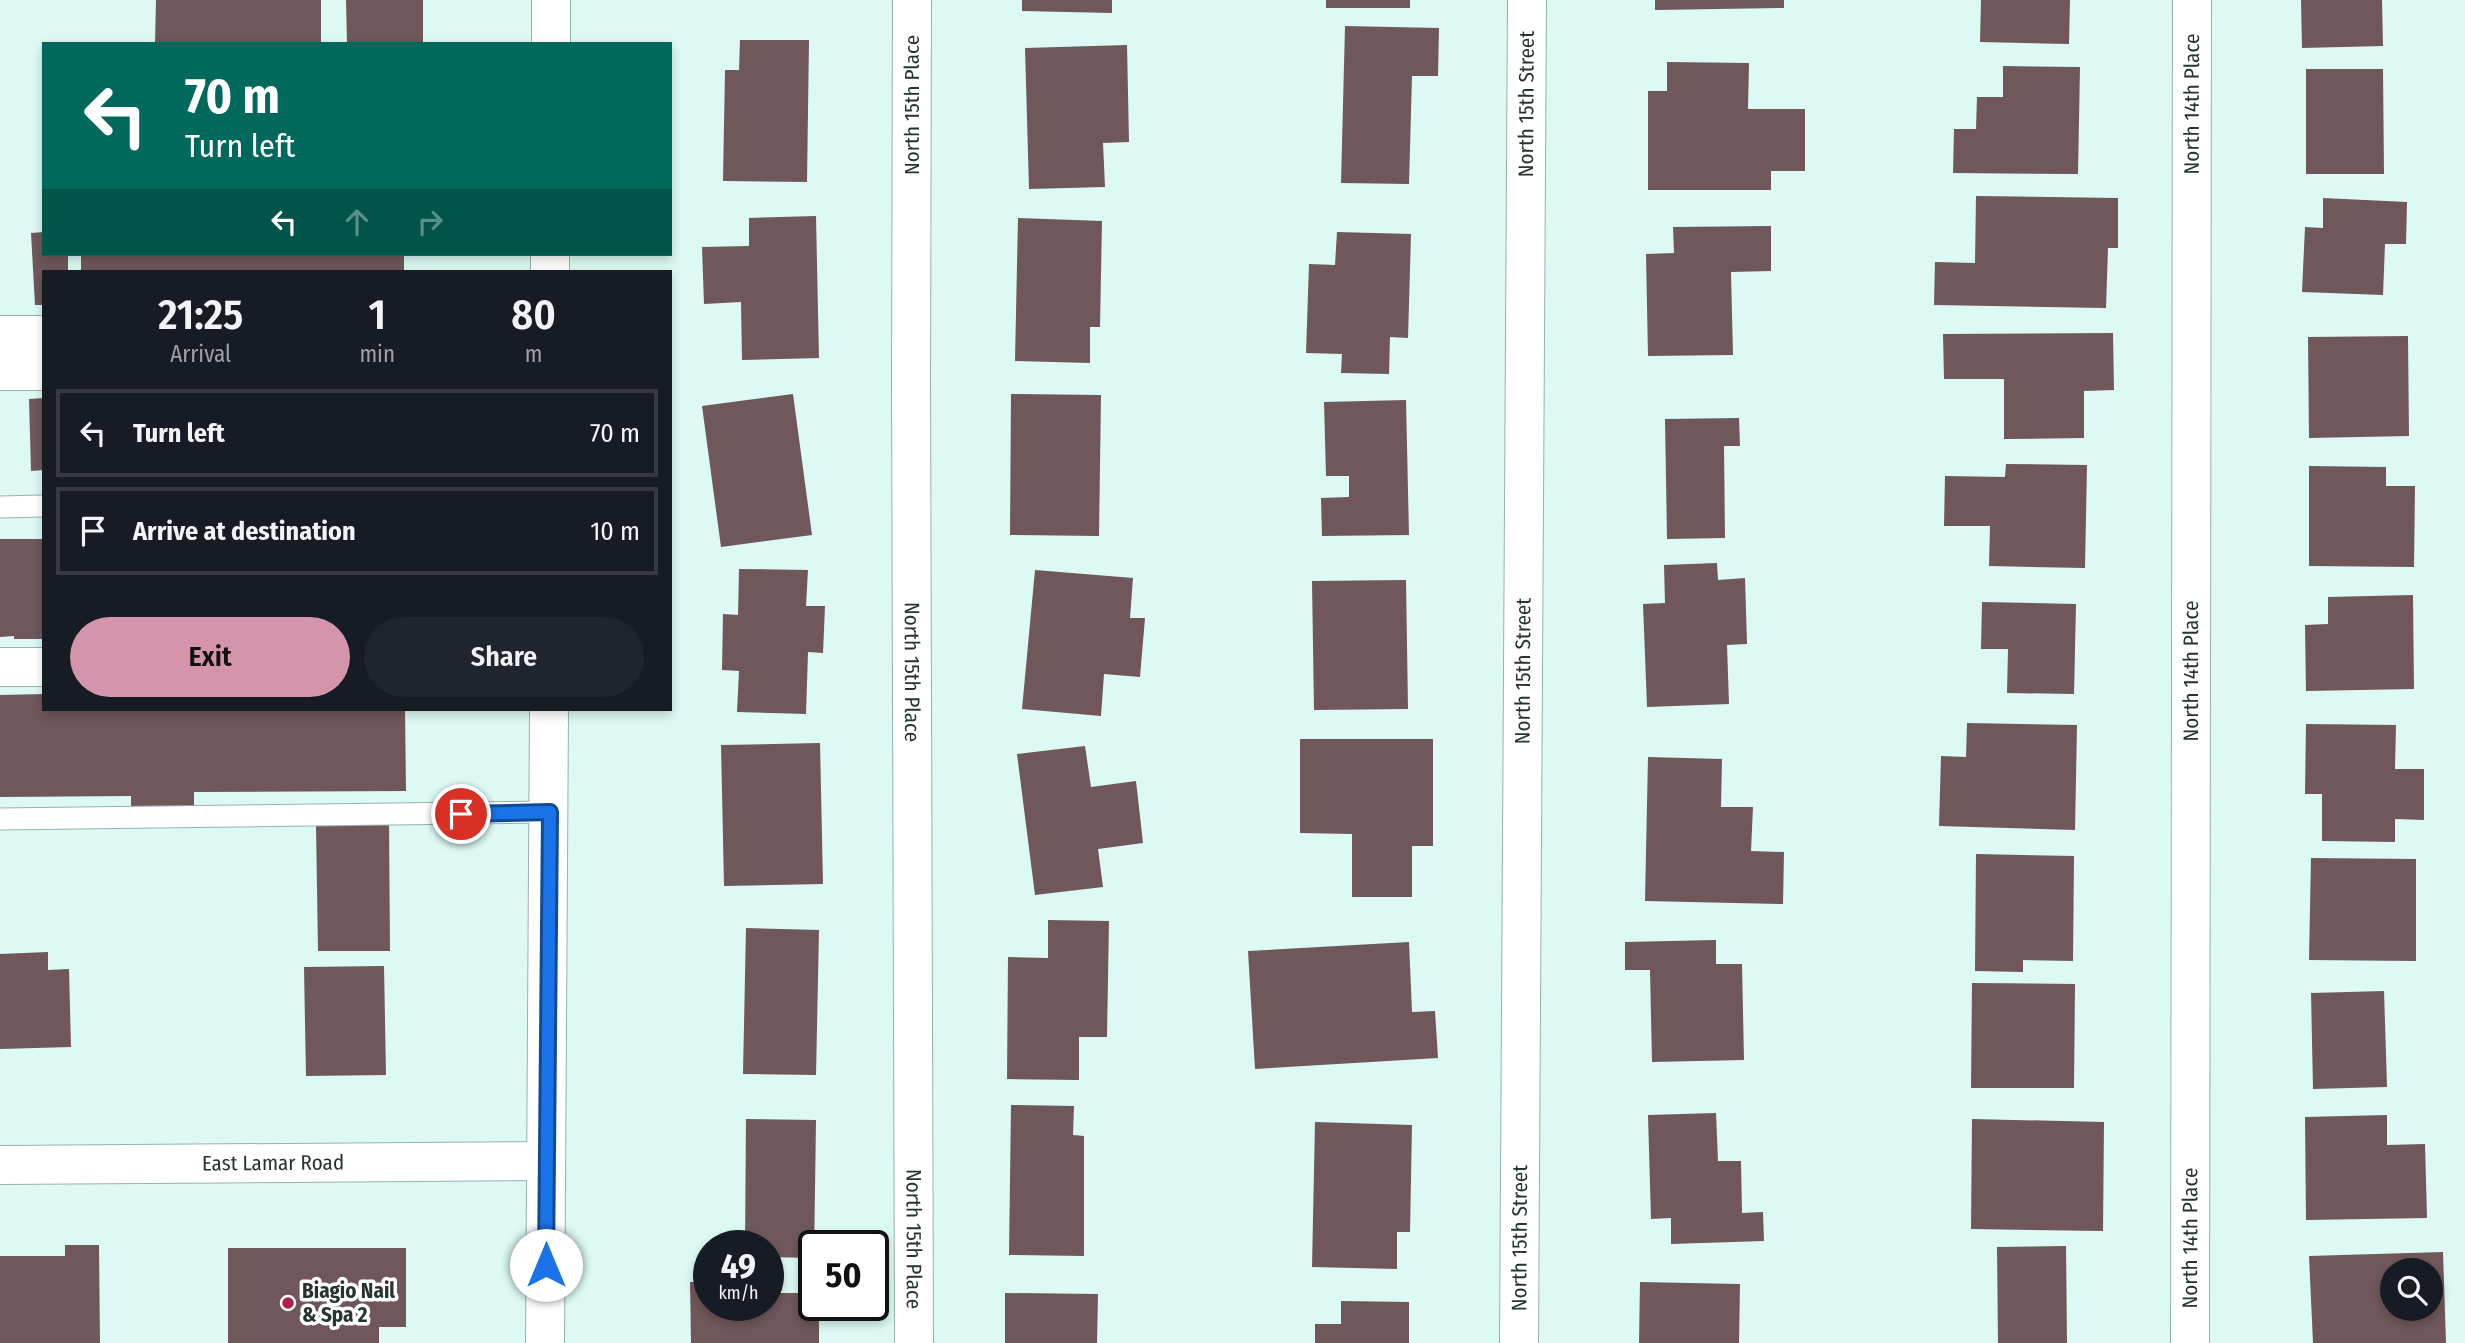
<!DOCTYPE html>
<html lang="en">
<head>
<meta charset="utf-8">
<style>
	body { margin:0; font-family:"Fira Sans Condensed",sans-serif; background:#20242c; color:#f1f3f6; height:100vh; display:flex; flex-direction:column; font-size:26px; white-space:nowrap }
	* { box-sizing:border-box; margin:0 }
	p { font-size:23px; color:#9ea1a6 }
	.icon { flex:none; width:38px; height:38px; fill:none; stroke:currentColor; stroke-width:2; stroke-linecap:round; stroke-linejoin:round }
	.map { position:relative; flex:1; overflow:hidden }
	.drawer { position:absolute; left:42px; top:270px; width:630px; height:441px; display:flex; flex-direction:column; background:#171b24; border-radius:0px; box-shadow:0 4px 10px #0003 }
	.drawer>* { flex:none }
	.hud { position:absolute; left:42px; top:42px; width:630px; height:214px; border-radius:0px; box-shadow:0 4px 10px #0003; background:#00695c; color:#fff; overflow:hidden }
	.controls { position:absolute; left:2380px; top:1258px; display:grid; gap:14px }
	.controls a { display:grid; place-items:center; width:63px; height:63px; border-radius:50%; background:#171b24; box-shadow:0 4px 10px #0003; font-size:35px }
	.speed { position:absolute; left:693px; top:1230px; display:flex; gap:14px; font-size:35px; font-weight:700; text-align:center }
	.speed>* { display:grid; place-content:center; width:91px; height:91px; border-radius:50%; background:#171b24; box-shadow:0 4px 10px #0003; line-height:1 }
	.speed small { font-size:18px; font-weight:400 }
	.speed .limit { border:4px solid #111; border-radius:10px; background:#fff; color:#111 }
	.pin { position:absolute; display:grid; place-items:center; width:60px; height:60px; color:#fff; margin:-30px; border:4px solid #fff; border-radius:50%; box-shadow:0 2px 7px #0007 }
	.me { position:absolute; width:77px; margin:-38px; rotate:0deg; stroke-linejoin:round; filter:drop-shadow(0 0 5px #0008) }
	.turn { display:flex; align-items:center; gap:24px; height:147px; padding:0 28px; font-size:32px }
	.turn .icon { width:91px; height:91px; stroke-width:2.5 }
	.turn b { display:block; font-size:49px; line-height:60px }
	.lanes { display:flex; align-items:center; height:66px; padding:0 28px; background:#0003; justify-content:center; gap:35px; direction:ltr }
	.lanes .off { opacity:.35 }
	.eta { display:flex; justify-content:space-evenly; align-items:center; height:119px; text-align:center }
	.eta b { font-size:42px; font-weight:600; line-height:49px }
	.button { display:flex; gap:14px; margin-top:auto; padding:14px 28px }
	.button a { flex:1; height:80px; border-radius:42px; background:#d494ab; color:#111; font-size:28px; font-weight:600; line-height:80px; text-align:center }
	.button a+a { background:#20242c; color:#f1f3f6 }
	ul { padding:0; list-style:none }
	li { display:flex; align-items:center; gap:21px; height:88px; margin:0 14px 10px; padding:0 14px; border:4px solid #363941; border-radius:0px }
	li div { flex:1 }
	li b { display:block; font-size:26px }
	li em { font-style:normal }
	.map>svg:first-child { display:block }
	.building { fill:#6f575b; fill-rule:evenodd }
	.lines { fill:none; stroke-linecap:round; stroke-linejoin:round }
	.service-casing { stroke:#97b2ae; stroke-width:23 }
	.minor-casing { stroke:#97b2ae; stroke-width:40 }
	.secondary-casing { stroke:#97b2ae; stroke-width:40 }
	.service { stroke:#fff; stroke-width:21 }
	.minor { stroke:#fff; stroke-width:38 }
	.secondary { stroke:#fff; stroke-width:38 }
	.route-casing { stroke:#114b97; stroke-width:18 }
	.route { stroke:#1a73e8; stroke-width:12 }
	.poi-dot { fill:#b01f50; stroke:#fff; stroke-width:2.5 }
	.labels { text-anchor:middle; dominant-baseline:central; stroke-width:7; stroke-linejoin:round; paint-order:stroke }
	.street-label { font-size:21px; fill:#273331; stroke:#fff }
	.poi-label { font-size:21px; font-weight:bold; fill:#273331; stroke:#fff; text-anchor:start }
</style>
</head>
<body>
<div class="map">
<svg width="2465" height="1343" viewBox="0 0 2465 1343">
	<rect width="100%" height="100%" fill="#dcf9f4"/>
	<g class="building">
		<polygon points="156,0 321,0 321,44 155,44"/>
		<polygon points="346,0 423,0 423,44 347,44"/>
		<polygon points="1022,0 1112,0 1112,13 1022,11"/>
		<rect x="1326" y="0" width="84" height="8"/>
		<polygon points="1655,0 1784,0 1784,8 1655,10"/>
		<polygon points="1981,0 2070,0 2069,44 1980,42"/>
		<polygon points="2301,0 2382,0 2383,46 2302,48"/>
		<polygon points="1345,26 1439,28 1438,76 1412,76 1409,184 1341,183"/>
		<polygon points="740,40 809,40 807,182 723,181 725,70 739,70"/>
		<polygon points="1127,45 1129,142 1103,143 1105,187 1029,189 1025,48"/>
		<polygon points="1667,62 1749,63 1748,109 1805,109 1805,171 1771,171 1771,190 1648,190 1648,91 1667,91"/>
		<polygon points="2003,66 2080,67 2078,174 1953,173 1954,129 1976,129 1977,97 2003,97"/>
		<polygon points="2306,69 2383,69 2384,174 2306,174"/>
		<polygon points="1976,196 2118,198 2118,248 2108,248 2106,308 1934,305 1935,262 1975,263"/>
		<polygon points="2323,198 2407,202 2406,244 2385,244 2383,295 2302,292 2305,227 2323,228"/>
		<polygon points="816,216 819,358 742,360 741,302 704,304 702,247 749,246 749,218"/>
		<polygon points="1018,218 1102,221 1100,327 1090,327 1090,363 1015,361"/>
		<polygon points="1771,226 1771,271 1731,272 1733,355 1648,356 1646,254 1674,253 1673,227"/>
		<polygon points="44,232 44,254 68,254 68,271 44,271 44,305 35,305 31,233"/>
		<polygon points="1337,232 1411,234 1408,338 1390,337 1389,374 1341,373 1342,354 1306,353 1309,264 1335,265"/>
		<rect x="81" y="254" width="323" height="17"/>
		<polygon points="2113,333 2114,390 2084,391 2084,438 2004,439 2004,379 1944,379 1943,334"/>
		<polygon points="2408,336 2409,436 2309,438 2308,337"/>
		<polygon points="793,394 812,535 721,547 702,406"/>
		<polygon points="1011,394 1101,395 1099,536 1010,535"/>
		<polygon points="44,398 44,470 31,471 29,399"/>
		<polygon points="1406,400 1409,535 1322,536 1321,498 1349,497 1349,476 1326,476 1324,402"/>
		<polygon points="1739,418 1740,446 1724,446 1725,538 1667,539 1665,419"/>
		<polygon points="2006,464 2087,465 2085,568 1989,566 1990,526 1944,526 1945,476 2005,477"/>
		<polygon points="2309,466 2386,467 2386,486 2415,486 2414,567 2309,566"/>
		<polygon points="0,539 44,539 44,639 14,639 14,636 0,637"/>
		<polygon points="1717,563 1718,580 1745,578 1747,644 1727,645 1729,704 1647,707 1643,604 1665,603 1664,565"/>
		<polygon points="739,569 808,570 806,606 825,606 823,653 808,652 806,714 737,712 739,671 722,670 723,614 738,615"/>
		<polygon points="1035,570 1133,578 1130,618 1145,618 1140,677 1104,674 1101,716 1022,709"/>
		<polygon points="1406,580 1408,709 1314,710 1312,581"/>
		<polygon points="2413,595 2414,689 2306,691 2305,625 2328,624 2328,597"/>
		<polygon points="1982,602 2076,604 2074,694 2007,693 2008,649 1981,649"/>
		<polygon points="44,694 44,709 405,709 406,791 194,792 194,811 131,811 131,796 0,797 0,695"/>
		<polygon points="1967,723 2077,725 2075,830 1939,826 1941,756 1966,757"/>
		<polygon points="2306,724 2396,725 2395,769 2424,769 2424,820 2395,819 2395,842 2322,841 2322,794 2305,794"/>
		<polygon points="1300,739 1433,739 1433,846 1412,846 1412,897 1352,897 1352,834 1300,833"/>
		<polygon points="820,743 823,884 724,886 721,745"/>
		<polygon points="1085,746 1091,787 1136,781 1143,843 1098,849 1103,887 1035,895 1017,754"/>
		<polygon points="1648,757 1722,759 1721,807 1753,807 1751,851 1784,852 1783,904 1645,901"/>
		<polygon points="389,823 390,951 318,951 316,825"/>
		<polygon points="1976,854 2074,856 2073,961 2023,960 2023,972 1975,971"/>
		<polygon points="2311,858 2416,859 2416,961 2309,960"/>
		<polygon points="1048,920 1109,921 1107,1037 1079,1037 1079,1080 1007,1079 1008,957 1048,958"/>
		<polygon points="746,928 819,930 816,1075 743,1074"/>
		<polygon points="1716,940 1716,964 1742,964 1744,1060 1652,1062 1650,970 1625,970 1625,942"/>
		<polygon points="1409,942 1412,1012 1435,1011 1438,1058 1255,1069 1248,951"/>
		<polygon points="48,952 48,970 69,969 71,1047 0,1049 0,954"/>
		<polygon points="384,966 386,1075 306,1076 304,967"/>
		<polygon points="1972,983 2075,984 2074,1088 1971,1088"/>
		<polygon points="2384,991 2387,1087 2313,1089 2311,993"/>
		<polygon points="1011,1105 1074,1106 1073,1135 1084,1136 1084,1256 1009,1255"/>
		<polygon points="1716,1113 1718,1161 1741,1161 1742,1213 1763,1212 1764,1241 1671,1244 1671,1218 1651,1219 1648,1115"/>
		<polygon points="2387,1115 2387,1145 2425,1144 2427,1218 2306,1220 2305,1117"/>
		<polygon points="746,1119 816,1120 814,1258 768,1257 768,1246 745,1246"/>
		<polygon points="1972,1119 2104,1122 2103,1231 1971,1229"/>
		<polygon points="1315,1122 1412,1125 1410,1232 1397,1232 1397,1269 1312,1267"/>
		<polygon points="65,1245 99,1245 100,1343 0,1343 0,1256 65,1256"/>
		<polygon points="2066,1246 2067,1343 1998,1343 1997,1247"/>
		<polygon points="228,1248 406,1248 406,1327 379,1327 379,1343 228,1343"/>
		<path d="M 2443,1252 L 2446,1343 L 2313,1343 L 2309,1256 ZM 2392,1270 L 2431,1270 L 2431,1309 L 2392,1309 Z"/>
		<polygon points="690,1282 709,1282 709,1306 768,1306 768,1293 814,1293 814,1306 819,1306 819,1343 691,1343"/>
		<polygon points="1640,1282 1740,1284 1739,1343 1639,1343"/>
		<polygon points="1005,1293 1098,1294 1097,1343 1005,1343"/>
		<polygon points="1341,1301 1409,1302 1409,1343 1315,1343 1315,1324 1341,1324"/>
	</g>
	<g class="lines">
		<defs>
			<g id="service">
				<polyline points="0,507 44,506"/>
				<polyline points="0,819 550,812"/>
			</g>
			<g id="minor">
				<path id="s1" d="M 912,0 L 911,381 L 914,1343"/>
				<polyline points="0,335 44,335"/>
				<polyline points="0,371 44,371"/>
				<polyline points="0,667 44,667"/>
				<path id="s2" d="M 0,1165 L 546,1161"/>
				<path id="s3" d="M 1519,1343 L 1527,0"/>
				<path id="s4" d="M 2190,1343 L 2192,0"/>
			</g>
			<g id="secondary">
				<polyline points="551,44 551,0"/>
				<polyline points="550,271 550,254"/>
				<polyline points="545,1343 549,709"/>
			</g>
		</defs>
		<use href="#service" class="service-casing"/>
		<use href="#minor" class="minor-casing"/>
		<use href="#secondary" class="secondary-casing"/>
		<use href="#service" class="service"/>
		<use href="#minor" class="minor"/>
		<use href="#secondary" class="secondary"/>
	</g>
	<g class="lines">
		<defs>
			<polyline id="route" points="461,814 550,812 546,1265"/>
		</defs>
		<use href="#route" class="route-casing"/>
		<use href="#route" class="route"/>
	</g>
	<circle class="poi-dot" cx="288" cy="1303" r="7"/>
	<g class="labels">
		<g class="street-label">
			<text transform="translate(912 105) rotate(-90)">North 15th Place</text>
			<text stroke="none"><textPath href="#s3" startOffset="1239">North 15th Street</textPath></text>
			<text stroke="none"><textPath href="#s4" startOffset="1239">North 14th Place</textPath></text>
			<text stroke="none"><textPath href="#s1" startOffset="672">North 15th Place</textPath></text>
			<text stroke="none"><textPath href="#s4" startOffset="672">North 14th Place</textPath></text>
			<text stroke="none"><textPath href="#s3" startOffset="672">North 15th Street</textPath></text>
			<text stroke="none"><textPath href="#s2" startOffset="273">East Lamar Road</textPath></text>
			<text stroke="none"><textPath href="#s1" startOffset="1239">North 15th Place</textPath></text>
			<text stroke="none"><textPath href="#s3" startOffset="105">North 15th Street</textPath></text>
			<text stroke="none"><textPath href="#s4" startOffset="105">North 14th Place</textPath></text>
		</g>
		<g class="poi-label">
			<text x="302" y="1291">Biagio Nail<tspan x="302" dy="24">&amp; Spa 2</tspan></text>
		</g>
	</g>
</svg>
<div class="controls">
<a><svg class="icon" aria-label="search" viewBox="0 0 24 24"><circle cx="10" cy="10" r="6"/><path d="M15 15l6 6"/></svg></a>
</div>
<div class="speed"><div>49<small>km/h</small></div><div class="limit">50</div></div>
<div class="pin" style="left:461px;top:814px;background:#d93025"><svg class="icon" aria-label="arrive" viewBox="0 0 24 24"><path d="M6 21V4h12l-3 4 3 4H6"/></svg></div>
<svg class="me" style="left:546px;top:1265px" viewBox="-20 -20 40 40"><circle r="19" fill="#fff"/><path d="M0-13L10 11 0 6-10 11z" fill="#1a73e8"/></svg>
<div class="hud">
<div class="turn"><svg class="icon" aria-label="left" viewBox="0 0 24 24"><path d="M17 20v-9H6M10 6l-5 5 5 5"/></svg><div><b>70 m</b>Turn left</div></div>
<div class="lanes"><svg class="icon" aria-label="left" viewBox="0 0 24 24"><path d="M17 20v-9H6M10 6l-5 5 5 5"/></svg><svg class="icon off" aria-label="ahead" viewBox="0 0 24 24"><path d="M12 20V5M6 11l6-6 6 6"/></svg><svg class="icon off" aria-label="right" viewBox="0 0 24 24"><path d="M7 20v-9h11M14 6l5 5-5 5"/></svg></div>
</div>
<section class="drawer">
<div class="eta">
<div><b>21:25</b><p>Arrival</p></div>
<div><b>1</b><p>min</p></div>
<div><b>80</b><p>m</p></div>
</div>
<ul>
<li><svg class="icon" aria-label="left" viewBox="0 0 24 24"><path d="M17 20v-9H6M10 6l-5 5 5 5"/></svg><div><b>Turn left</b></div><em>70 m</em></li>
<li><svg class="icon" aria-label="arrive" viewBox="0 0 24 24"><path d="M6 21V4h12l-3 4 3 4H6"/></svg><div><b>Arrive at destination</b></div><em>10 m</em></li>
</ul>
<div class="button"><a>Exit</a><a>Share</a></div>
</section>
</div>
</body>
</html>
